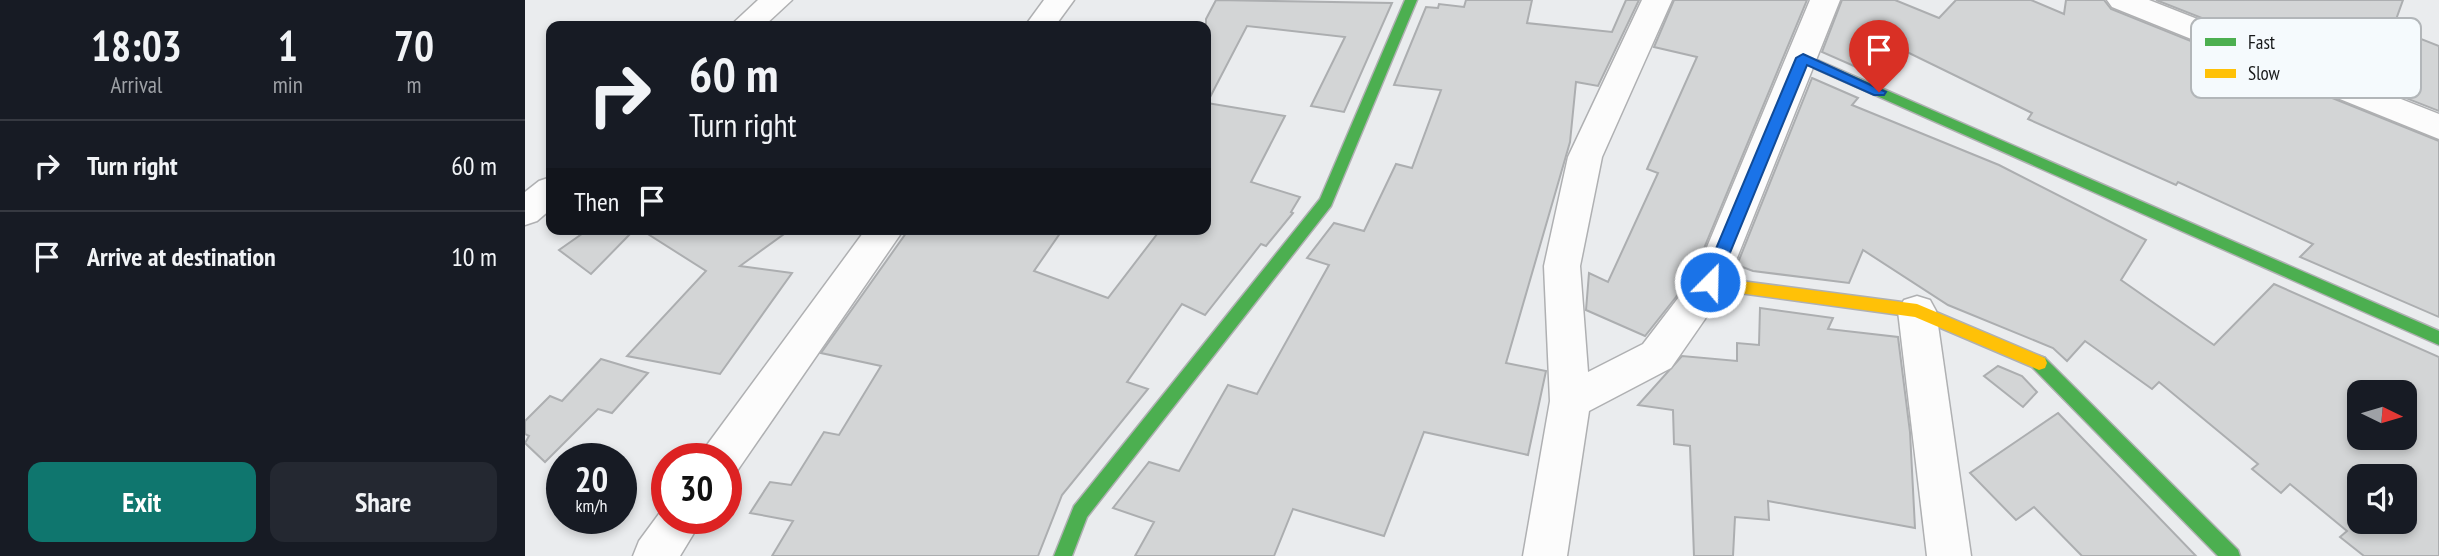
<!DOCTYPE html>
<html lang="en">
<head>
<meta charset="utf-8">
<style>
	body { margin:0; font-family:"PT Sans Narrow",sans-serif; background:#242831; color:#f1f3f6; height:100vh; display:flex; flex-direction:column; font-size:26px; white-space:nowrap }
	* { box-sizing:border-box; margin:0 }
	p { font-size:23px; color:#9ea1a6 }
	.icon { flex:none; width:38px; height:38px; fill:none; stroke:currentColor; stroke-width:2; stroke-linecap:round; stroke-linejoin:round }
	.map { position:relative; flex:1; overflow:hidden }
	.side { display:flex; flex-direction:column; background:#171b24; width:525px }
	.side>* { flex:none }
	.guide { position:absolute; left:21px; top:21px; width:665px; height:214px; border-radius:14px; box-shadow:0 4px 10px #0003; background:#171b24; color:#f1f3f6; overflow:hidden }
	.needle { width:46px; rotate:95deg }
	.buttons { position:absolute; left:1822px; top:380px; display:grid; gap:14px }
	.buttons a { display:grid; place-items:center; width:70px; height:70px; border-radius:14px; background:#171b24; box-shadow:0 4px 10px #0003; font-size:35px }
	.speed { position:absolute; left:21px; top:443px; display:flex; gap:14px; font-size:35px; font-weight:700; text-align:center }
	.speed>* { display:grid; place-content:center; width:91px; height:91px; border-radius:50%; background:#171b24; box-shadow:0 4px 10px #0003; line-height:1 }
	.speed small { font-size:18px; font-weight:400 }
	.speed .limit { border:10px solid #d22; background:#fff; color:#111 }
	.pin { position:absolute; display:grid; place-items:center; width:60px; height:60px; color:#fff; margin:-72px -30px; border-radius:50% 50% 50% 0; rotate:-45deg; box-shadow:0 0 7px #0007 }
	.pin .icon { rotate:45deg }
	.me { position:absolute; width:77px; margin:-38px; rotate:23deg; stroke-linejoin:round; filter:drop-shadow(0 0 5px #0008) }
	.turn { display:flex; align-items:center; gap:24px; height:147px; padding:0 28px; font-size:32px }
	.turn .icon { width:91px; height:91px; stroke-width:2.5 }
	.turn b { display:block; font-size:49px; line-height:60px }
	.then { display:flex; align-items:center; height:66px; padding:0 28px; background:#0003; gap:14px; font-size:26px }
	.eta { display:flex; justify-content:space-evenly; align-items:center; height:119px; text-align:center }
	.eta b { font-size:42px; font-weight:700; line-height:49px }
	.action { display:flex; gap:14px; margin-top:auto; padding:14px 28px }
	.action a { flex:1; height:80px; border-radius:14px; background:#0f766e; color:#fff; font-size:28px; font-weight:700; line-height:80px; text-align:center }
	.action a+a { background:#242831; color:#f1f3f6 }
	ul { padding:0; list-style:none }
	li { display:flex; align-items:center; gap:21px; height:91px; padding:0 28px; border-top:2px solid #363941 }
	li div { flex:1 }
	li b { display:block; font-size:26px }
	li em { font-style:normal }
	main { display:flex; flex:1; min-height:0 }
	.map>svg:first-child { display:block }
	.building { fill:#d3d5d6; stroke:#acaeb0; stroke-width:2; fill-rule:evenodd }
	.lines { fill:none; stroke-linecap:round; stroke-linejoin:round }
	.street-casing { stroke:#afb0b2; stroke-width:3 }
	.fast-casing { stroke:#afb0b2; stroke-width:3 }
	.slow-casing { stroke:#afb0b2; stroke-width:3 }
	.street { fill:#fcfcfc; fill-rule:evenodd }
	.fast { fill:#4caf50; fill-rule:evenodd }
	.slow { fill:#ffc107; fill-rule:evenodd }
	.route { fill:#1a73e8; stroke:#114b97; stroke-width:2 }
	.key { fill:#f5fafd; stroke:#b2b6b9; stroke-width:2 }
	.key-label { font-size:19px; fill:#17191a }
</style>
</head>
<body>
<main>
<section class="side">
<div class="eta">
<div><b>18:03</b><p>Arrival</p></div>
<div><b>1</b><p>min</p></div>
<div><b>70</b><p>m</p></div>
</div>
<ul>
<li><svg class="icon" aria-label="right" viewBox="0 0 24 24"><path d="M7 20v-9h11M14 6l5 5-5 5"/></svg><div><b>Turn right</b></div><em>60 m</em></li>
<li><svg class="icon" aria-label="arrive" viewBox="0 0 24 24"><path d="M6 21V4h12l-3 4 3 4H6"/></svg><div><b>Arrive at destination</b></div><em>10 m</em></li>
</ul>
<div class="action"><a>Exit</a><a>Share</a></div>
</section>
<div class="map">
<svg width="1914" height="556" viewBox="0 0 1914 556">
	<rect width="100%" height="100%" fill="#eaecee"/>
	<g class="building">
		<polygon points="691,0 867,3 819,112 786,106 820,37 722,26 682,103 760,116 726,182 775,197 766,212 768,213 741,246 736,244 680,315 657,304 602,382 623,389 537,495 513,556 247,556 268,521 225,513 245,482 266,485 299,432 314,435 356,366 296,353 384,229 538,229 509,271 583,298 636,229 681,229 681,19"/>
		<polygon points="941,0 1007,0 1002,23 1087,32 1101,0 1114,0 1073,86 1051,82 1045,142 981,363 1021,371 1003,455 899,432 859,536 768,509 749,556 610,556 629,522 588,508 624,462 654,471 703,385 732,394 804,265 782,258 809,223 839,231 871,164 887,168 916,90 869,85 901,7 913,8 914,4 939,7"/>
		<polygon points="1149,0 1282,0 1175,258 1172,257 1167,272 1151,297 1120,336 1061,310 1064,273 1083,282 1133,173 1122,169 1172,57 1129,47"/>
		<polygon points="1317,0 1370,0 1414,18 1431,0 1506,0 1539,14 1541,0 1579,0 1586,9 1914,141 1914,317 1775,257 1788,244 1653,182 1651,185 1503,119 1507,113 1380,51 1354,77 1297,52"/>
		<polygon points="1631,0 1878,0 1868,28 1914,46 1914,111"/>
		<path d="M 1287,78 L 1333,98 L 1327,105 L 1474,165 L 1621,240 L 1596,280 L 1689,345 L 1749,284 L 1914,357 L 1914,556 L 1839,556 L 1815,537 L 1822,531 L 1765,484 L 1756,493 L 1727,469 L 1733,464 L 1634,382 L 1627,389 L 1560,341 L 1542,361 L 1528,348 L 1423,305 L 1338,250 L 1324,283 L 1228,271 L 1212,265 ZM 1834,392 L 1880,392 L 1880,438 L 1834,438 ZM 1834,476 L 1880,476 L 1880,522 L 1834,522 Z"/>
		<polygon points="64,229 110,229 66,274 34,250"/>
		<polygon points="115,229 266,229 215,266 267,273 195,374 102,356 181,271"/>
		<polygon points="1235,308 1308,318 1303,329 1373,337 1385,432 1390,528 1243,501 1244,520 1210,517 1208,556 1169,556 1165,446 1149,444 1148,410 1113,405 1157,356 1212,361 1212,343 1234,345"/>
		<polygon points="76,359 123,373 87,413 73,409 20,462 0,443 4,436 0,434 0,421 25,396 37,401"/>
		<polygon points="1473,366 1497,376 1512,392 1498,407 1459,376"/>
		<polygon points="1533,413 1671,556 1557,556 1509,507 1491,520 1445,473"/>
	</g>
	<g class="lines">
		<defs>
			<g id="street">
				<polygon points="233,0 267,0 239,26 205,26"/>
				<polygon points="519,0 549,0 530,26 500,26"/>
				<polygon points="1117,0 1147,0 1077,157 1055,266 1063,372 1118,344 1170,276 1285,0 1315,0 1198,293 1146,368 1064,411 1042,556 998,556 1025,401 1019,266 1043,157"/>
				<polygon points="1582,0 1624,0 1914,114 1914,139 1587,7"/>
				<polygon points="26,177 26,209 12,221 0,225 0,192 14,181"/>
				<polygon points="341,229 379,229 212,471 201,475 201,458 177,458 182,445"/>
				<polygon points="1392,296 1405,300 1411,311 1446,556 1402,556 1373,311 1379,300"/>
				<polygon points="142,503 142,518 178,518 155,556 108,556 114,541"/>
			</g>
			<g id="fast">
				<polygon points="880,0 892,0 806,206 562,517 547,556 529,556 549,506 795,199"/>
				<polygon points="1278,54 1914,331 1914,345 1273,61 1271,58"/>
				<polygon points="1514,356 1520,358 1713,550 1715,556 1693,556 1508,368 1506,363 1508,358"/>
			</g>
			<polygon id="slow" points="1185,277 1392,304 1520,358 1522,363 1520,368 1514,370 1390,317 1185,289 1179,287 1177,283 1179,279"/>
		</defs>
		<use href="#street" class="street-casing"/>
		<use href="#fast" class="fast-casing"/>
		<use href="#slow" class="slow-casing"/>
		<use href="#street" class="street"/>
		<use href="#fast" class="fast"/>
		<use href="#slow" class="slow"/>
	</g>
	<polygon class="route" points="1278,54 1361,92 1359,95 1349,95 1282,65 1193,282 1185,289 1179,287 1177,282 1271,58"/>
	<rect x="1666" y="18" width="230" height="80" rx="10" class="key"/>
	<rect x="1680" y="38" width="31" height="8" fill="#4caf50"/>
	<rect x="1680" y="69" width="31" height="9" fill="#ffc107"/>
	<g class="key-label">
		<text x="1723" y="49">Fast</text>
		<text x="1723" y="80">Slow</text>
	</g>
</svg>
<div class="buttons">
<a><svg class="needle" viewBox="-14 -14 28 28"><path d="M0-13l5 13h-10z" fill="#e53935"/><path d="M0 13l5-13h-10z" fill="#9ea1a6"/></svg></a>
<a><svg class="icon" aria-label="sound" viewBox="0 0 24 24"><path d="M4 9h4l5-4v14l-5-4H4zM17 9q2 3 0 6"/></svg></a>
</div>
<div class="speed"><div>20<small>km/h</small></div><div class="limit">30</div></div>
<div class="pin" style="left:1354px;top:92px;background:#d93025"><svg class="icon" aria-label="arrive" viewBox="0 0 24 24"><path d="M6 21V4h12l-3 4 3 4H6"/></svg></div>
<svg class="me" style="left:1185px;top:282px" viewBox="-20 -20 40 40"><circle r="17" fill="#1a73e8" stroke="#fff" stroke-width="3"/><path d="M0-11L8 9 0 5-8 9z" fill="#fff"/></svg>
<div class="guide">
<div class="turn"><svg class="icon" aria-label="right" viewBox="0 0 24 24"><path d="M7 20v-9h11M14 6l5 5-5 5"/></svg><div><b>60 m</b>Turn right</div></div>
<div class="then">Then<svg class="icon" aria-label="arrive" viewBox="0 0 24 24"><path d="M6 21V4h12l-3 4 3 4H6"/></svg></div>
</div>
</div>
</main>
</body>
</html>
